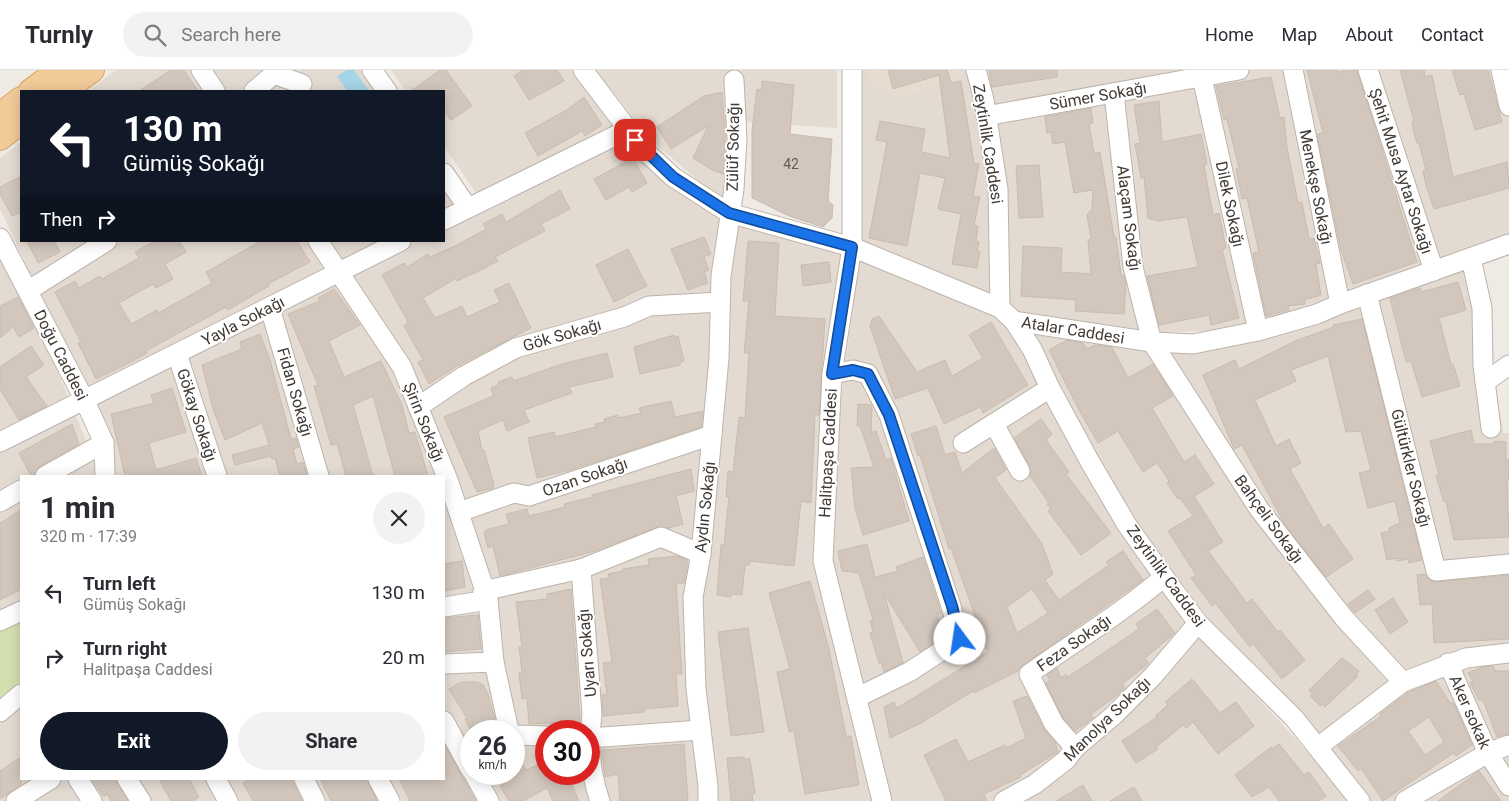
<!DOCTYPE html>
<html lang="en">
<head>
<meta charset="utf-8">
<style>
	body { margin:0; font-family:Roboto,sans-serif; background:#f2f2f3; color:#2b2b33; height:100vh; display:flex; flex-direction:column; font-size:19px; white-space:nowrap }
	* { box-sizing:border-box; margin:0 }
	p { font-size:16px; color:#7c7c81 }
	.icon { flex:none; width:28px; height:28px; fill:none; stroke:currentColor; stroke-width:2; stroke-linecap:round; stroke-linejoin:round }
	.map { position:relative; flex:1; overflow:hidden }
	.details { position:absolute; left:20px; top:405px; width:425px; height:305px; display:flex; flex-direction:column; background:#fff; border-radius:0px; box-shadow:0 2px 12px #0003 }
	.details>* { flex:none }
	.banner { position:absolute; left:20px; top:20px; width:425px; height:152px; border-radius:0px; box-shadow:0 2px 12px #0003; background:#111827; color:#fff; overflow:hidden }
	.speed { position:absolute; left:460px; top:650px; display:flex; gap:10px; font-size:25px; font-weight:700; text-align:center }
	.speed>* { display:grid; place-content:center; width:65px; height:65px; border-radius:50%; background:#fff; box-shadow:0 2px 12px #0003; line-height:1 }
	.speed small { font-size:12px; font-weight:400 }
	.speed .limit { border:8px solid #d22; background:#fff; color:#111 }
	.pin { position:absolute; display:grid; place-items:center; width:42px; height:42px; color:#fff; margin:-21px; border-radius:10px; box-shadow:0 2px 8px #0006 }
	.me { position:absolute; width:55px; margin:-28px; rotate:346deg; stroke-linejoin:round; filter:drop-shadow(0 0 4px #0008) }
	.turn { display:flex; align-items:center; gap:18px; height:105px; padding:0 20px; font-size:22px }
	.turn .icon { width:65px; height:65px; stroke-width:2.5 }
	.turn b { display:block; font-size:35px; line-height:42px }
	.then { display:flex; align-items:center; height:48px; padding:0 20px; background:#0003; gap:10px; font-size:19px }
	.round { display:grid; place-items:center; flex:none; width:52px; height:52px; border-radius:26px; background:#f2f2f3 }
	.overview { display:flex; align-items:center; justify-content:space-between; height:85px; padding:0 20px }
	h1 { font-size:30px; font-weight:700; line-height:38px }
	.action { display:flex; gap:10px; margin-top:auto; padding:10px 20px }
	.action a { flex:1; height:58px; border-radius:30px; background:#111827; color:#fff; font-size:20px; font-weight:700; line-height:58px; text-align:center }
	.action a+a { background:#f2f2f3; color:#2b2b33 }
	ul { padding:0; list-style:none }
	li { display:flex; align-items:center; gap:15px; height:65px; padding:0 20px }
	li div { flex:1 }
	li b { display:block; font-size:19px }
	li em { font-style:normal }
	header { display:flex; align-items:center; gap:30px; box-sizing:border-box; height:70px; padding:0 25px; background:#fff; border-bottom:1px solid #e1e1e2 }
	header strong { font-size:24px }
	nav { display:flex; gap:28px; margin-inline-start:auto; font-size:18px }
	.search { width:350px; height:45px; background:#f2f2f3; display:flex; align-items:center; gap:12px; box-sizing:border-box; padding:0 18px; border-radius:28px; color:#7c7c81; font-size:19px }
	.map>svg:first-child { display:block }
	.residential { fill:#e3dbd2; fill-rule:evenodd }
	.education { fill:#e7dccf }
	.green { fill:#d2e0b0 }
	.water { fill:#a5d6e7 }
	.building { fill:#d3c7bd; stroke:#cabbae; fill-rule:evenodd }
	.lines { fill:none; stroke-linecap:round; stroke-linejoin:round }
	.minor-casing { stroke:#bdb3aa; stroke-width:21 }
	.major-casing { stroke:#d5a56c; stroke-width:26 }
	.minor { stroke:#fff; stroke-width:19 }
	.major { stroke:#f3cb99; stroke-width:24 }
	.route-casing { stroke:#114b97; stroke-width:12 }
	.route { stroke:#1a73e8; stroke-width:9 }
	.labels { text-anchor:middle; dominant-baseline:central; stroke-width:4; stroke-linejoin:round; paint-order:stroke }
	.number-label { font-size:14px; fill:#665d56 }
	.street-label { font-size:16px; fill:#413a34; stroke:#fff }
</style>
</head>
<body>
<header>
<strong>Turnly</strong>
<div class="search"><svg class="icon" aria-label="search" viewBox="0 0 24 24"><circle cx="10" cy="10" r="6"/><path d="M15 15l6 6"/></svg>Search here</div>
<nav><a>Home</a><a>Map</a><a>About</a><a>Contact</a></nav>
</header>
<div class="map">
<svg width="1509" height="731" viewBox="0 0 1509 731">
	<rect width="100%" height="100%" fill="#efeae3"/>
	<g class="residential">
		<polygon points="116,0 369,0 383,21 88,21"/>
		<path d="M 391,0 L 580,0 L 714,140 L 843,184 L 815,495 L 873,731 L 238,731 L 226,709 L 444,709 L 444,406 L 110,406 L 108,369 L 0,139 L 0,88 L 21,72 L 21,171 L 444,171 L 444,114 L 455,130 L 478,126 L 444,76 L 444,21 L 406,21 ZM 471,661 L 514,661 L 514,704 L 471,704 ZM 546,661 L 589,661 L 589,704 L 546,704 Z"/>
		<polygon points="596,0 837,0 837,58 746,52 742,137 720,129 653,72"/>
		<polygon points="859,0 1509,0 1509,168 1290,246 1204,261 1144,263 1021,244 990,225 861,174"/>
		<polygon points="0,177 39,257 94,389 96,406 21,406 21,709 208,709 221,731 0,731"/>
		<polygon points="859,190 994,243 1014,267 1094,420 1178,540 1352,731 879,731 819,492"/>
		<polygon points="1478,194 1503,363 1509,363 1509,731 1371,731 1309,651 1230,577 1144,464 1058,318 1035,264 1054,261 1189,282"/>
	</g>
	<polygon class="education" points="868,0 960,0 962,7 900,28 869,13"/>
	<polygon class="green" points="21,551 21,614 0,632 0,560"/>
	<polygon class="water" points="347,0 354,0 369,21 347,21 337,6"/>
	<g class="building">
		<polygon points="171,0 184,0 198,21 139,21"/>
		<polygon points="440,0 446,0 472,36 451,50 444,41 444,21 411,21"/>
		<polygon points="523,0 557,0 564,11 529,30 514,6"/>
		<polygon points="888,0 947,0 951,13 961,11 974,93 979,94 973,126 980,127 974,155 978,156 976,171 979,172 977,181 980,182 977,198 952,194 961,144 938,139 945,108 920,103 907,176 869,168 887,72 876,70 880,51 925,59 921,82 950,88 939,5 893,19"/>
		<polygon points="989,0 1057,0 1057,7 992,17"/>
		<polygon points="1307,0 1337,0 1337,2 1357,0 1417,192 1353,214 1341,180 1317,64 1323,63"/>
		<polygon points="1400,0 1424,0 1425,7 1432,5 1453,107 1507,92 1509,118 1434,139 1426,115 1423,101 1426,100 1419,73 1417,73 1413,59 1412,52 1414,51"/>
		<polygon points="1452,0 1488,0 1502,52 1475,60 1464,24 1460,25"/>
		<polygon points="1271,7 1280,48 1284,47 1287,77 1298,133 1302,132 1309,169 1314,168 1320,193 1316,194 1321,225 1304,230 1305,234 1288,236 1289,240 1266,246 1253,183 1259,182 1247,128 1242,129 1236,99 1239,98 1227,49 1224,50 1216,16"/>
		<polygon points="762,11 794,15 790,64 832,69 828,131 833,135 832,148 823,157 789,146 752,128 752,60 757,19 762,20"/>
		<polygon points="722,22 725,62 724,104 714,101 693,88 708,56 671,79 657,57 704,26"/>
		<polygon points="584,27 602,55 585,66 582,61 538,86 525,63 568,39"/>
		<polygon points="1159,31 1162,72 1201,64 1207,94 1204,95 1213,145 1219,143 1226,178 1222,179 1239,248 1211,255 1209,245 1159,255 1147,206 1198,197 1187,147 1157,151 1148,148 1144,107 1141,108 1135,74 1140,73 1134,35"/>
		<polygon points="1091,38 1093,53 1089,54 1094,83 1100,82 1114,167 1116,167 1121,205 1124,205 1126,213 1124,244 1075,241 1076,230 1021,226 1023,176 1062,178 1061,202 1091,204 1088,170 1091,169 1087,145 1092,139 1093,120 1074,123 1065,72 1053,74 1051,62 1047,63 1045,47"/>
		<polygon points="633,88 647,113 632,122 629,117 606,130 594,109"/>
		<polygon points="1039,95 1043,147 1019,148 1016,96"/>
		<polygon points="21,106 21,142 12,146 0,124 0,117"/>
		<polygon points="560,120 570,139 541,154 545,161 495,187 498,191 481,200 457,211 455,209 423,228 435,248 462,236 467,247 500,232 494,220 509,213 531,258 457,296 429,314 418,292 423,290 404,256 408,252 382,205 404,193 407,197 428,184 430,187 457,175 486,159 483,154 502,144 506,152"/>
		<polygon points="704,167 711,184 704,187 709,200 704,202 708,213 688,220 671,179"/>
		<polygon points="27,171 54,171 60,182 38,193"/>
		<polygon points="155,171 179,171 186,182 165,194 173,209 156,218 153,214 119,233 131,254 157,240 158,243 212,213 206,202 261,171 297,171 310,192 268,214 269,216 228,240 226,237 146,281 147,283 129,293 96,309 78,273 81,272 55,222 75,211 79,218 100,206 102,209 139,188 135,182"/>
		<polygon points="748,171 779,173 775,246 825,249 819,345 815,345 811,433 801,431 794,496 750,491 750,495 745,495 742,525 731,524 731,527 717,525 721,475 724,475 729,427 726,427 728,401 733,402 739,347 745,348 749,283 744,283 749,231 743,231"/>
		<polygon points="628,179 647,216 614,232 596,195"/>
		<polygon points="829,192 831,212 803,216 801,195"/>
		<polygon points="1458,212 1466,240 1439,248 1451,294 1453,294 1460,316 1422,327 1411,291 1406,292 1390,228 1420,218 1421,222"/>
		<polygon points="334,219 360,255 329,271 344,307 381,291 402,335 409,363 415,362 428,406 395,406 373,326 353,335 373,406 346,406 337,374 331,375 314,316 318,315 288,244 320,231 318,228"/>
		<polygon points="18,227 34,258 19,267 13,257 0,268 0,236"/>
		<polygon points="879,246 917,302 945,290 952,306 983,288 969,265 991,252 1028,315 983,343 980,337 944,354 928,318 895,329 870,256 872,249"/>
		<polygon points="1362,249 1422,490 1409,493 1408,489 1397,491 1397,488 1387,490 1381,463 1390,461 1389,458 1400,453 1395,431 1368,438 1359,403 1371,400 1361,361 1346,362 1328,286 1291,300 1296,311 1255,330 1276,376 1289,369 1301,393 1290,399 1323,458 1329,454 1353,489 1326,507 1285,455 1242,375 1234,379 1203,305 1235,290 1239,299 1295,271 1334,257 1333,255"/>
		<polygon points="260,264 270,290 291,369 296,368 299,377 293,379 297,394 303,392 307,406 280,406 275,388 272,389 271,386 235,395 232,385 269,375 262,353 225,370 213,339 202,295 242,279 240,272"/>
		<polygon points="674,265 674,267 678,266 684,291 680,292 680,295 640,304 634,277"/>
		<polygon points="1067,270 1083,273 1087,279 1095,275 1112,277 1128,308 1153,294 1173,326 1152,338 1184,392 1195,385 1214,414 1194,426 1223,472 1208,481 1247,533 1252,529 1278,562 1280,560 1305,590 1282,609 1253,574 1250,577 1215,533 1212,536 1191,508 1196,505 1168,461 1193,446 1180,428 1178,429 1175,425 1167,413 1169,411 1157,393 1143,402 1118,361 1098,373 1079,340 1049,280"/>
		<polygon points="31,276 44,295 26,307 47,336 19,350 0,319 0,297"/>
		<polygon points="607,283 613,307 569,317 572,323 524,340 529,352 507,361 503,350 478,361 482,380 484,380 494,415 493,418 477,422 444,347 493,326 491,318 499,315 498,312 512,307 513,311 562,294"/>
		<polygon points="172,318 186,362 149,373 156,400 196,388 202,406 125,406 111,344 154,333 151,325"/>
		<polygon points="671,331 675,347 703,341 701,357 570,400 537,408 528,368 554,362 555,367 596,357 595,354 605,352 604,349 618,345 619,348 641,343 639,338"/>
		<polygon points="858,334 871,335 872,337 871,363 876,361 886,390 891,388 909,451 863,465 855,438 851,398 874,397 860,356 857,356"/>
		<polygon points="1041,349 1052,364 1046,370 1069,402 1066,404 1111,463 1081,485 1048,441 1051,439 1047,434 1049,433 1030,406 1030,396 1014,368"/>
		<polygon points="72,354 79,374 40,396 34,406 31,406 19,383"/>
		<path d="M 936,356 L 945,385 L 955,382 L 962,403 L 994,378 L 996,381 L 1006,400 L 995,408 L 1042,474 L 1053,504 L 1045,510 L 1059,530 L 1109,495 L 1106,492 L 1123,481 L 1143,510 L 1023,595 L 1018,601 L 974,623 L 973,621 L 921,653 L 890,668 L 884,637 L 894,632 L 897,638 L 988,582 L 951,478 L 949,479 L 920,385 L 918,386 L 911,364 ZM 1032,519 L 1048,543 L 1017,563 L 1007,537 Z"/>
		<polygon points="1471,360 1474,374 1494,374 1494,371 1506,372 1506,390 1509,390 1509,410 1507,410 1509,467 1454,470 1446,431 1444,432 1436,406 1439,405 1430,371"/>
		<polygon points="691,399 694,421 676,426 683,454 669,458 657,457 595,481 500,506 493,476 488,478 484,463 486,460 509,454 506,444 527,439 529,446 565,437 564,434 593,427 592,425"/>
		<polygon points="21,440 21,519 0,530 0,453"/>
		<polygon points="867,474 875,507 898,501 896,497 923,487 941,543 936,545 947,564 920,582 884,523 903,593 884,602 882,593 879,593 870,563 873,562 870,551 873,550 859,503 842,501 838,481"/>
		<polygon points="678,486 687,490 687,497 684,513 676,514 682,604 676,604 678,636 644,639 644,642 603,646 602,625 607,624 603,593 612,592 600,509 609,508 608,504 623,501 622,499 649,495 648,489"/>
		<polygon points="462,491 465,517 444,521 444,494"/>
		<polygon points="1425,504 1431,511 1437,512 1509,505 1509,569 1434,573 1432,534 1420,535 1417,505"/>
		<polygon points="810,511 829,579 846,666 851,666 859,715 805,724 794,661 789,662 777,602 790,599 769,523"/>
		<polygon points="571,519 580,652 529,654 527,628 522,629 519,603 522,603 519,577 522,577 516,532 547,529 547,524"/>
		<polygon points="1368,520 1375,529 1355,543 1348,534"/>
		<polygon points="1393,528 1408,552 1390,564 1375,540"/>
		<polygon points="1157,539 1175,563 1145,588 1149,593 1122,614 1125,618 1119,624 1091,644 1093,648 1075,661 1063,648 1046,613 1050,610 1047,605 1057,598 1061,608 1066,604 1068,607 1139,559 1136,554"/>
		<polygon points="478,545 481,579 444,582 444,548"/>
		<polygon points="748,558 764,662 731,666 718,562"/>
		<polygon points="1342,588 1359,601 1356,604 1358,606 1325,637 1322,634 1320,636 1310,626 1313,624 1309,620"/>
		<polygon points="1493,596 1496,601 1509,601 1509,664 1497,667 1483,630 1479,630 1470,613 1473,611 1468,603 1482,597"/>
		<polygon points="1192,609 1220,643 1236,632 1254,656 1218,684 1193,652 1186,658 1183,655 1156,677 1158,679 1136,693 1122,671 1157,647 1156,645 1168,635 1165,632"/>
		<path d="M 1436,611 L 1450,633 L 1452,632 L 1454,634 L 1472,675 L 1456,686 L 1454,683 L 1449,686 L 1383,731 L 1361,698 L 1358,701 L 1338,676 L 1381,646 L 1380,644 L 1409,622 ZM 1429,647 L 1444,672 L 1425,685 L 1408,661 Z"/>
		<polygon points="461,612 477,612 483,615 488,624 498,661 471,661 465,649 467,648 449,619"/>
		<polygon points="1027,626 1044,659 1055,672 1058,682 1020,705 1021,707 984,724 987,731 946,731 924,685 956,669 968,692 1005,675 1007,678 1026,668 1013,631"/>
		<polygon points="444,674 476,731 410,731 399,709 444,709"/>
		<polygon points="684,674 688,731 620,731 618,704 605,707 602,680"/>
		<polygon points="1279,674 1304,705 1309,702 1326,726 1319,731 1279,731 1269,717 1252,727 1235,705 1271,677 1272,679"/>
		<polygon points="514,680 526,700 546,691 546,704 567,704 579,731 553,731 547,718 523,731 509,731 500,716 507,712 502,704 514,704"/>
		<polygon points="21,687 21,714 0,729 0,701"/>
		<polygon points="744,687 744,689 750,689 755,723 752,724 753,731 731,731 727,688"/>
		<polygon points="1479,701 1501,731 1438,731"/>
		<polygon points="92,709 116,709 128,731 111,731 107,724 104,727"/>
		<polygon points="159,709 189,709 199,727 193,731 171,731"/>
		<polygon points="251,709 291,709 302,731 253,731 243,713"/>
		<polygon points="320,709 367,709 377,731 331,731"/>
		<polygon points="1083,715 1092,731 1056,731"/>
		<polygon points="1134,717 1142,731 1110,731"/>
	</g>
	<g class="lines">
		<defs>
			<g id="minor">
				<polyline points="201,0 215,21"/>
				<polyline points="372,0 387,21"/>
				<polyline points="583,0 643,79 673,107 729,143 852,177 1000,238 1014,251 1152,272 1193,274 1258,261 1317,244 1340,234 1509,174"/>
				<polyline points="852,0 852,177 832,304 823,491 882,731"/>
				<polyline points="976,0 984,30 998,119 1000,238"/>
				<polyline points="1293,0 1340,234"/>
				<polyline points="1368,0 1434,201"/>
				<polyline points="1501,0 1509,36"/>
				<polyline points="1202,7 1258,261"/>
				<polyline points="254,21 274,4 302,14"/>
				<polyline points="1114,23 1133,197 1152,272 1259,439 1344,548 1403,612"/>
				<polyline points="986,46 1239,0"/>
				<polyline points="444,103 468,138"/>
				<polyline points="444,150 627,60"/>
				<polyline points="0,168 85,331 104,373 105,406"/>
				<polyline points="318,171 402,297 448,410 488,530 494,592 509,661"/>
				<polyline points="1471,188 1482,238 1483,295 1491,358"/>
				<polyline points="29,220 107,171"/>
				<polyline points="1367,224 1436,501 1509,494"/>
				<polyline points="270,238 319,406"/>
				<polyline points="1014,251 1032,279 1050,318 1090,392 1127,455 1164,507 1198,553 1294,648 1360,731"/>
				<polyline points="177,284 217,406"/>
				<polyline points="832,304 853,300 868,304 889,345 951,536 960,569 909,602 858,627"/>
				<polyline points="1485,312 1509,295"/>
				<polyline points="418,337 464,306 516,278 624,247 649,236 720,232"/>
				<polyline points="994,354 1020,401"/>
				<polyline points="0,372 401,171"/>
				<polyline points="963,373 1050,318"/>
				<polyline points="45,406 104,373"/>
				<polyline points="0,432 21,420"/>
				<polyline points="459,442 514,423 529,426 712,365"/>
				<path d="M 581,499 L 592,644 C 588,674 590,703 600,731"/>
				<polyline points="483,521 581,499 661,467 701,484"/>
				<polyline points="444,537 488,530"/>
				<polyline points="0,551 21,541"/>
				<polyline points="1448,593 1488,683 1509,716"/>
				<polyline points="444,594 494,592"/>
				<polyline points="0,642 21,624"/>
				<polyline points="444,651 471,700"/>
				<polyline points="514,665 546,666"/>
				<polyline points="589,668 701,660"/>
				<polyline points="1318,677 1403,612 1466,588 1509,583"/>
				<path d="M 1075,678 L 1054,654 L 1029,604 C 1074,572 1122,543 1164,507"/>
				<polyline points="474,704 489,731"/>
				<polyline points="78,709 92,731"/>
				<polyline points="127,709 141,731"/>
				<polyline points="216,709 228,731"/>
				<polyline points="304,709 315,731"/>
				<polyline points="378,709 390,731"/>
				<polyline points="16,731 51,709"/>
				<polyline points="708,731 708,716 696,619 693,527 701,484 719,288 721,206 734,119 737,69 734,10"/>
				<polyline points="1004,731 1035,714 1066,690 1075,678 1114,645 1153,606 1198,553"/>
				<polyline points="1405,731 1488,683 1509,675"/>
			</g>
			<g id="major">
				<polyline points="31,21 59,0"/>
				<polyline points="64,21 92,0"/>
				<polyline points="0,45 21,29"/>
				<polyline points="0,68 21,52"/>
			</g>
		</defs>
		<use href="#minor" class="minor-casing"/>
		<use href="#major" class="major-casing"/>
		<use href="#minor" class="minor"/>
		<use href="#major" class="major"/>
	</g>
	<g class="lines">
		<defs>
			<polyline id="route" points="635,70 673,107 729,143 852,177 832,304 853,300 868,304 889,345 952,536 960,569"/>
		</defs>
		<use href="#route" class="route-casing"/>
		<use href="#route" class="route"/>
	</g>
	<g class="labels">
		<g class="number-label">
			<text x="791" y="94">42</text>
		</g>
		<g class="street-label">
			<text transform="translate(1098 26) rotate(-10)">Sümer Sokağı</text>
			<text transform="translate(988 74) rotate(81)">Zeytinlik Caddesi</text>
			<text transform="translate(733 77) rotate(-89)">Zülüf Sokağı</text>
			<text transform="translate(1401 101) rotate(72)">Şehit Musa Aytar Sokağı</text>
			<text transform="translate(1316 117) rotate(79)">Menekşe Sokağı</text>
			<text transform="translate(1230 134) rotate(78)">Dilek Sokağı</text>
			<text transform="translate(1129 148) rotate(83)">Alaçam Sokağı</text>
			<text transform="translate(243 251) rotate(-27)">Yayla Sokağı</text>
			<text transform="translate(1073 260) rotate(9)">Atalar Caddesi</text>
			<text transform="translate(562 265) rotate(-16)">Gök Sokağı</text>
			<text transform="translate(61 285) rotate(63)">Doğu Caddesi</text>
			<text transform="translate(295 322) rotate(74)">Fidan Sokağı</text>
			<text transform="translate(197 345) rotate(72)">Gökay Sokağı</text>
			<text transform="translate(424 352) rotate(68)">Şirin Sokağı</text>
			<text transform="translate(828 383) rotate(-87)">Halitpaşa Caddesi</text>
			<text transform="translate(1411 398) rotate(76)">Gültürkler Sokağı</text>
			<text transform="translate(585 407) rotate(-19)">Ozan Sokağı</text>
			<text transform="translate(705 437) rotate(-84)">Aydın Sokağı</text>
			<text transform="translate(1269 449) rotate(54)">Bahçeli Sokağı</text>
			<text transform="translate(1166 506) rotate(54)">Zeytinlik Caddesi</text>
			<text transform="translate(1074 573) rotate(-35)">Feza Sokağı</text>
			<text transform="translate(587 583) rotate(-95)">Uyarı Sokağı</text>
			<text transform="translate(1470 642) rotate(66)">Aker sokak</text>
			<text transform="translate(1107 649) rotate(-44)">Manolya Sokağı</text>
		</g>
	</g>
</svg>
<div class="speed"><div>26<small>km/h</small></div><div class="limit">30</div></div>
<div class="pin" style="left:635px;top:70px;background:#d93025"><svg class="icon" aria-label="arrive" viewBox="0 0 24 24"><path d="M6 21V4h12l-3 4 3 4H6"/></svg></div>
<svg class="me" style="left:960px;top:569px" viewBox="-20 -20 40 40"><circle r="19" fill="#fff"/><path d="M0-13L10 11 0 6-10 11z" fill="#1a73e8"/></svg>
<div class="banner">
<div class="turn"><svg class="icon" aria-label="left" viewBox="0 0 24 24"><path d="M17 20v-9H6M10 6l-5 5 5 5"/></svg><div><b>130 m</b>Gümüş Sokağı</div></div>
<div class="then">Then<svg class="icon" aria-label="right" viewBox="0 0 24 24"><path d="M7 20v-9h11M14 6l5 5-5 5"/></svg></div>
</div>
<section class="details">
<div class="overview"><div><h1>1 min</h1><p>320 m · 17:39</p></div><a class="round"><svg class="icon" aria-label="close" viewBox="0 0 24 24"><path d="M6 6l12 12M18 6L6 18"/></svg></a></div>
<ul>
<li><svg class="icon" aria-label="left" viewBox="0 0 24 24"><path d="M17 20v-9H6M10 6l-5 5 5 5"/></svg><div><b>Turn left</b><p>Gümüş Sokağı</p></div><em>130 m</em></li>
<li><svg class="icon" aria-label="right" viewBox="0 0 24 24"><path d="M7 20v-9h11M14 6l5 5-5 5"/></svg><div><b>Turn right</b><p>Halitpaşa Caddesi</p></div><em>20 m</em></li>
</ul>
<div class="action"><a>Exit</a><a>Share</a></div>
</section>
</div>
</body>
</html>
